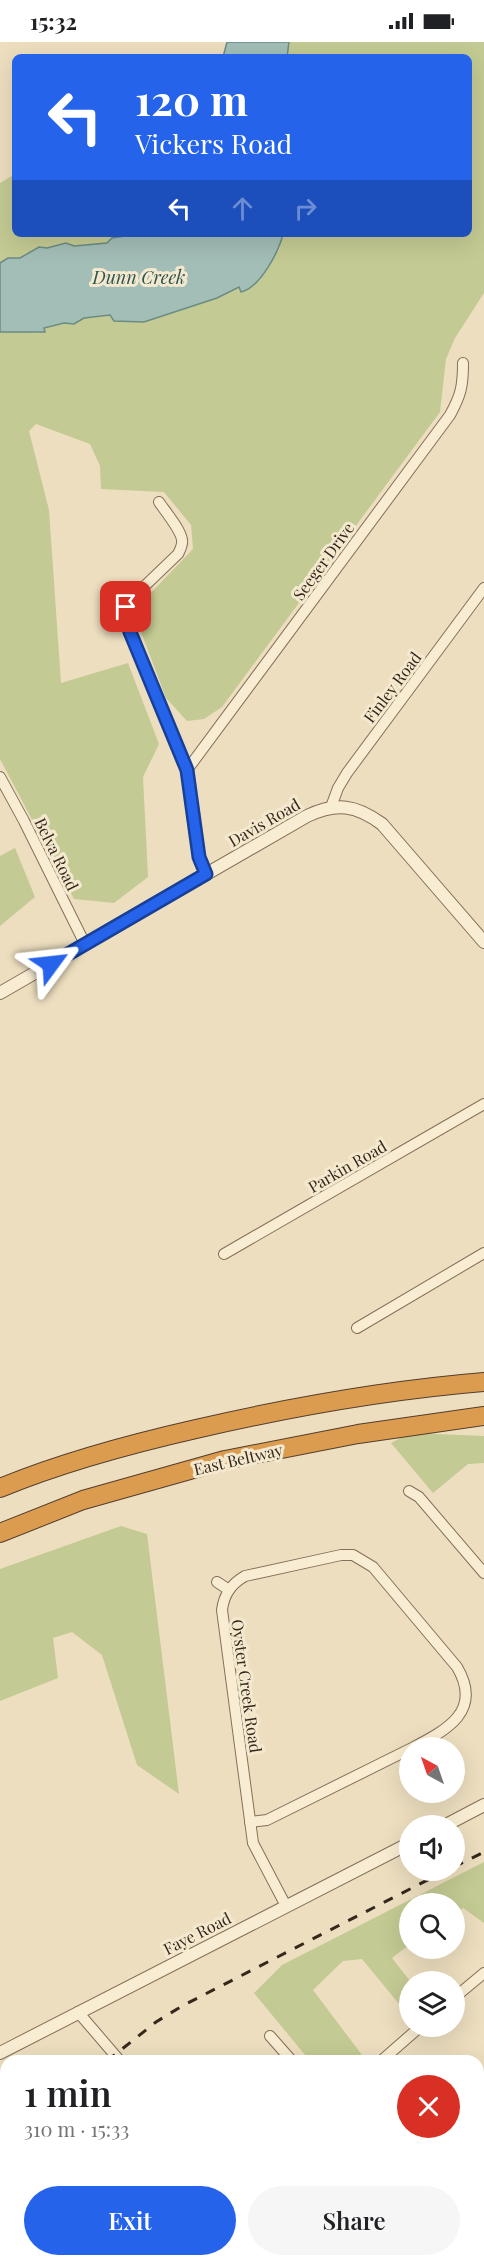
<!DOCTYPE html>
<html lang="en">
<head>
<meta charset="utf-8">
<style>
	body { margin:0; font-family:"Playfair Display",serif; background:#f6f6f6; color:#202124; height:100vh; display:flex; flex-direction:column; font-size:22px; white-space:nowrap }
	* { box-sizing:border-box; margin:0 }
	p { font-size:20px; color:#757577 }
	.icon { flex:none; width:33px; height:33px; fill:none; stroke:currentColor; stroke-width:2; stroke-linecap:round; stroke-linejoin:round }
	.map { position:relative; flex:1; overflow:hidden }
	.drawer { position:absolute; left:0px; top:2013px; width:484px; height:212px; display:flex; flex-direction:column; background:#fff; border-radius:18px 18px 0 0; box-shadow:0 6px 24px #0002 }
	.drawer>* { flex:none }
	.banner { position:absolute; left:12px; top:12px; width:460px; height:183px; border-radius:9px; box-shadow:0 6px 24px #0002; background:#2563eb; color:#fff; overflow:hidden }
	.needle { width:39px; rotate:320deg }
	.tools { position:absolute; left:399px; top:1695px; display:grid; gap:12px }
	.tools a { display:grid; place-items:center; width:66px; height:66px; border-radius:50%; background:#fff; box-shadow:0 6px 24px #0002; font-size:30px }
	.pin { position:absolute; display:grid; place-items:center; width:51px; height:51px; color:#fff; margin:-26px; border-radius:12px; box-shadow:0 3px 9px #0006 }
	.me { position:absolute; width:66px; margin:-33px; rotate:60deg; stroke-linejoin:round; filter:drop-shadow(0 0 4px #0008) }
	.turn { display:flex; align-items:center; gap:21px; height:126px; padding:0 24px; font-size:27px }
	.turn .icon { width:78px; height:78px; stroke-width:2.5 }
	.turn b { display:block; font-size:42px; line-height:51px }
	.lanes { display:flex; align-items:center; height:57px; padding:0 24px; background:#0003; justify-content:center; gap:30px; direction:ltr }
	.lanes .off { opacity:.35 }
	.round { display:grid; place-items:center; flex:none; width:63px; height:63px; border-radius:32px; background:#f6f6f6 }
	.overview { display:flex; align-items:center; justify-content:space-between; height:102px; padding:0 24px }
	h1 { font-size:36px; font-weight:600; line-height:45px }
	.button { display:flex; gap:12px; margin-top:auto; padding:12px 24px }
	.button a { flex:1; height:69px; border-radius:36px; background:#2563eb; color:#fff; font-size:24px; font-weight:600; line-height:69px; text-align:center }
	.button a+a { background:#f6f6f6; color:#202124 }
	.status { display:flex; justify-content:space-between; align-items:center; height:42px; padding:0 30px; background:#fff; direction:ltr }
	.status svg { height:16px; fill:currentColor }
	.map>svg:first-child { display:block }
	.green { fill:#c4ca93 }
	.water { fill:#a2beb6; stroke:#6a8c83; stroke-width:1.5 }
	.lines { fill:none; stroke-linecap:round; stroke-linejoin:round }
	.minor-casing { stroke:#856f58; stroke-width:12 }
	.tertiary-casing { stroke:#856f58; stroke-width:14 }
	.motorway-casing { stroke:#523d2c; stroke-width:20 }
	.minor { stroke:#f8ecd2; stroke-width:10 }
	.tertiary { stroke:#f8ecd2; stroke-width:12 }
	.motorway { stroke:#dc9c50; stroke-width:18 }
	.rail { stroke:#34281c; stroke-width:3; stroke-dasharray:10 10; stroke-linecap:butt }
	.route-casing { stroke:#184099; stroke-width:15 }
	.route { stroke:#2563eb; stroke-width:10 }
	.labels { text-anchor:middle; dominant-baseline:central; stroke-width:6; stroke-linejoin:round; paint-order:stroke }
	.street-label { font-size:16px; fill:#34281c; stroke:#f4e9ce }
	.water-label { font-size:18px; font-style:italic; fill:#2b5451; stroke:#f4e9ce }
</style>
</head>
<body>
<div class="status"><b>15:32</b><svg viewBox="0 0 49 12"><path d="M0 12V9h3v3zM5 12V6h3v6zM10 12V3h3v9zM15 12V0h3v12zM26 1h20v11H26zM47 4h2v5h-2z"/></svg></div>
<div class="map">
<svg width="484" height="2224" viewBox="0 0 484 2224">
	<rect width="100%" height="100%" fill="#eddebf"/>
	<g class="green">
		<polygon points="289,0 484,0 484,251 455,296 446,317 440,370 222,665 204,677 187,679 166,656 138,582 145,557 193,507 191,483 164,450 101,447 100,424 90,402 36,382 29,389 49,468 61,641 128,621 159,702 143,735 148,835 114,861 74,857 0,717 0,290 31,289 40,291 44,286 64,281 74,282 84,276 110,273 114,279 144,280 217,256 239,245 279,208 283,192 470,192 470,15 287,15"/>
		<polygon points="15,132 15,192 138,192 112,196 107,201 74,204 66,201 47,206 39,205 20,216 8,216 0,221 0,141"/>
		<polygon points="15,806 35,855 0,884 0,814"/>
		<polygon points="410,1391 484,1394 484,1421 468,1422 433,1451 391,1401"/>
		<polygon points="121,1484 147,1492 179,1752 137,1723 102,1613 72,1590 53,1596 58,1636 0,1659 0,1527"/>
		<polygon points="484,1820 484,1881 463,1866 455,1872 454,1862 410,1862 409,1903 392,1916 410,1939 409,1974 362,1917 343,1919 313,1948 362,2013 356,2019 310,2019 254,1951 282,1923"/>
		<polygon points="6,2154 6,2218 195,2218 200,2224 0,2224 0,2159"/>
	</g>
	<g class="water">
		<polygon points="227,0 289,0 287,15 223,15"/>
		<path d="M 138,192 L 283,192 C 279,209 260,246 241,250 L 239,245 L 217,256 L 144,280 L 114,279 L 110,273 L 84,276 L 74,282 L 64,281 L 44,286 L 45,290 L 0,290 L 0,221 L 8,216 L 20,216 L 39,205 L 47,206 L 66,201 L 74,204 L 107,201 L 112,196 Z"/>
	</g>
	<g class="lines">
		<defs>
			<g id="minor">
				<path d="M 159,460 C 165,469 181,488 182,498 C 183,503 180,508 178,512 L 129,559 L 125,572 L 130,590 L 187,728 L 199,815 L 206,832"/>
				<path d="M 187,728 L 450,373 C 461,353 463,344 463,321"/>
				<polyline points="0,735 24,779 85,902"/>
				<polyline points="331,765 338,746 347,731 484,546"/>
				<polyline points="224,1212 484,1062"/>
				<polyline points="357,1286 484,1211"/>
				<polyline points="409,1449 419,1455 484,1531"/>
				<polyline points="217,1540 229,1548"/>
				<polyline points="250,1780 267,1778 410,1707"/>
				<path d="M 286,1864 L 253,1801 L 222,1568 C 224,1552 231,1542 245,1534 L 341,1513 L 353,1513 L 373,1525 L 457,1625 C 483,1669 447,1688 412,1706"/>
				<polyline points="454,1956 484,1931"/>
				<polyline points="78,1970 120,2019"/>
				<polyline points="270,1994 292,2019"/>
				<polyline points="381,2019 421,1984"/>
				<polyline points="478,2209 484,2204"/>
				<polyline points="295,2218 299,2224"/>
				<polyline points="461,2224 467,2218"/>
			</g>
			<g id="tertiary">
				<path d="M 0,951 L 307,774 C 337,760 356,763 382,782 L 484,900"/>
				<polyline points="444,1784 484,1763"/>
				<polyline points="0,2011 410,1801"/>
			</g>
			<g id="motorway">
				<path d="M 0,1446 C 63,1420 130,1402 196,1387 C 291,1365 387,1348 484,1340"/>
				<polyline points="0,1491 83,1458 225,1418 358,1392 484,1374"/>
			</g>
		</defs>
		<use href="#minor" class="minor-casing"/>
		<use href="#tertiary" class="tertiary-casing"/>
		<use href="#motorway" class="motorway-casing"/>
		<use href="#minor" class="minor"/>
		<use href="#tertiary" class="tertiary"/>
		<use href="#motorway" class="motorway"/>
		<g class="rail">
			<polyline points="454,1825 484,1810"/>
			<polyline points="107,2019 156,1980 182,1964 447,1828"/>
			<polyline points="0,2112 6,2107"/>
		</g>
	</g>
	<g class="lines">
		<defs>
			<polyline id="route" points="51,922 206,832 199,815 187,728 130,590 125,572 126,565"/>
		</defs>
		<use href="#route" class="route-casing"/>
		<use href="#route" class="route"/>
	</g>
	<g class="labels">
		<g class="street-label">
			<text transform="translate(323 519) rotate(-54)">Seeger Drive</text>
			<text transform="translate(392 645) rotate(-53)">Finley Road</text>
			<text transform="translate(264 780) rotate(-30)">Davis Road</text>
			<text transform="translate(57 812) rotate(64)">Belva Road</text>
			<text transform="translate(347 1124) rotate(-30)">Parkin Road</text>
			<text transform="translate(238 1417) rotate(-13)">East Beltway</text>
			<text transform="translate(247 1644) rotate(82)">Oyster Creek Road</text>
			<text transform="translate(197 1891) rotate(-27)">Faye Road</text>
		</g>
		<g class="water-label">
			<text x="139" y="235">Dunn Creek</text>
		</g>
	</g>
</svg>
<div class="tools">
<a><svg class="needle" viewBox="-14 -14 28 28"><path d="M0-13l5 13h-10z" fill="#e53935"/><path d="M0 13l5-13h-10z" fill="#757577"/></svg></a>
<a><svg class="icon" aria-label="sound" viewBox="0 0 24 24"><path d="M4 9h4l5-4v14l-5-4H4zM17 9q2 3 0 6"/></svg></a>
<a><svg class="icon" aria-label="search" viewBox="0 0 24 24"><circle cx="10" cy="10" r="6"/><path d="M15 15l6 6"/></svg></a>
<a><svg class="icon" aria-label="layers" viewBox="0 0 24 24"><path d="M12 4l9 5-9 5-9-5zM3 14l9 5 9-5"/></svg></a>
</div>
<div class="pin" style="left:126px;top:565px;background:#d93025"><svg class="icon" aria-label="arrive" viewBox="0 0 24 24"><path d="M6 21V4h12l-3 4 3 4H6"/></svg></div>
<svg class="me" style="left:51px;top:922px" viewBox="-20 -20 40 40"><path d="M0-17L14 15 0 8-14 15z" fill="#2563eb" stroke="#fff" stroke-width="4"/></svg>
<div class="banner">
<div class="turn"><svg class="icon" aria-label="left" viewBox="0 0 24 24"><path d="M17 20v-9H6M10 6l-5 5 5 5"/></svg><div><b>120 m</b>Vickers Road</div></div>
<div class="lanes"><svg class="icon" aria-label="left" viewBox="0 0 24 24"><path d="M17 20v-9H6M10 6l-5 5 5 5"/></svg><svg class="icon off" aria-label="ahead" viewBox="0 0 24 24"><path d="M12 20V5M6 11l6-6 6 6"/></svg><svg class="icon off" aria-label="right" viewBox="0 0 24 24"><path d="M7 20v-9h11M14 6l5 5-5 5"/></svg></div>
</div>
<section class="drawer">
<div class="overview"><div><h1>1 min</h1><p>310 m · 15:33</p></div><a class="round" style="background:#d93025;color:#fff"><svg class="icon" aria-label="close" viewBox="0 0 24 24"><path d="M6 6l12 12M18 6L6 18"/></svg></a></div>
<div class="button"><a>Exit</a><a>Share</a></div>
</section>
</div>
</body>
</html>
